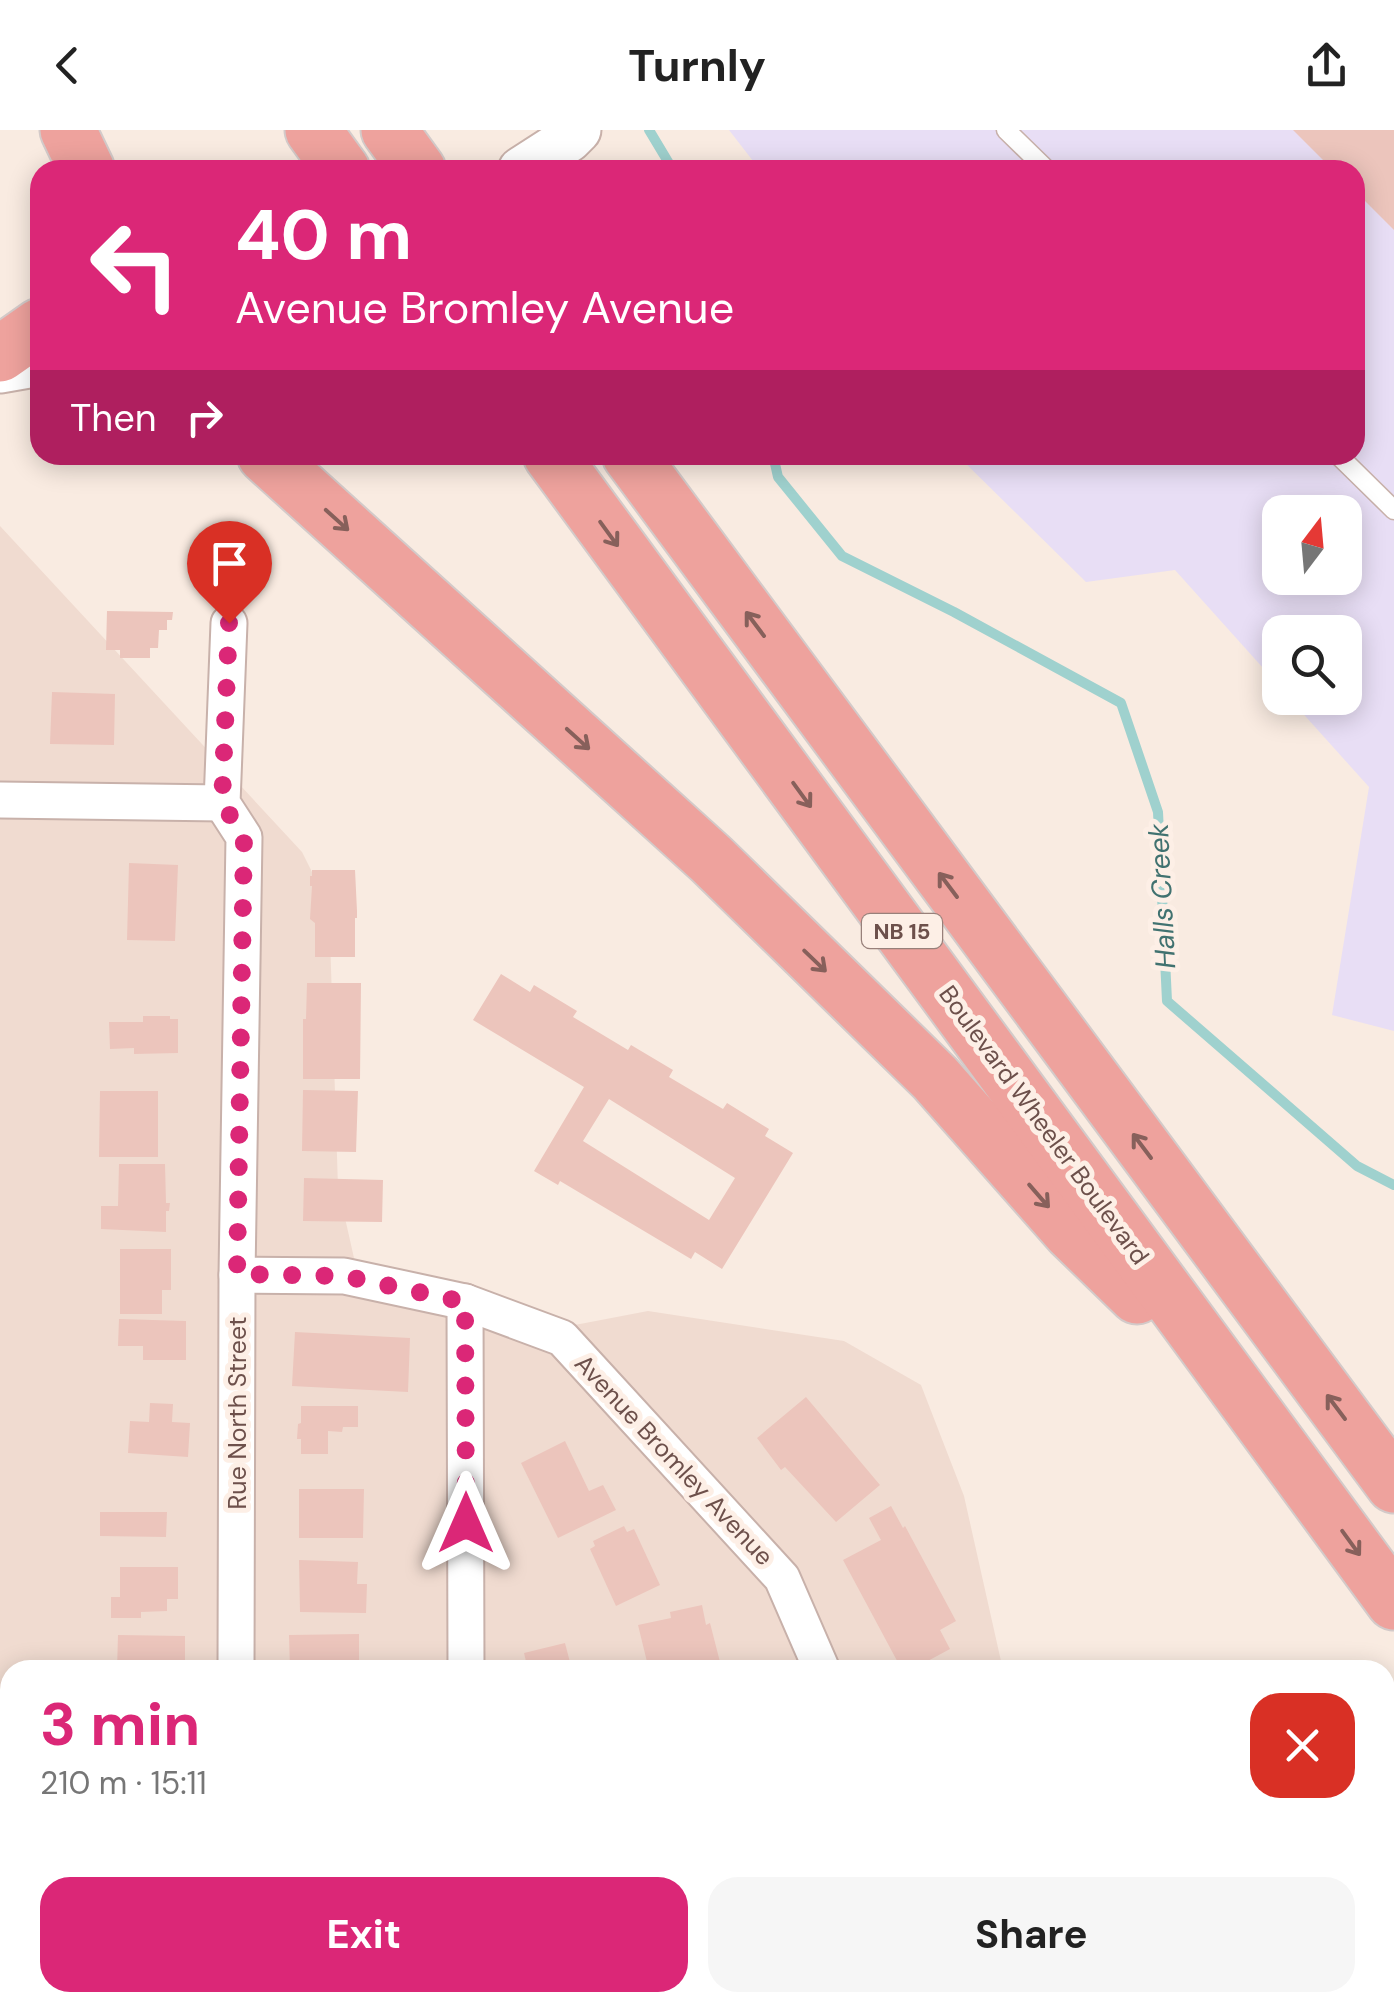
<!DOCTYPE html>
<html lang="en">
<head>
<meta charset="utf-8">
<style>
	body { margin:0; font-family:"DM Sans",sans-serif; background:#f6f6f6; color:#222; height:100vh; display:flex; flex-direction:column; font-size:38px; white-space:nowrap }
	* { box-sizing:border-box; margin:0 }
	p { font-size:32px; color:#767676 }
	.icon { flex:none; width:55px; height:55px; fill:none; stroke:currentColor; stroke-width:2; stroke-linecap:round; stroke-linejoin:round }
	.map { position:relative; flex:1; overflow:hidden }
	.side { position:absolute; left:0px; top:1530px; width:1395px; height:352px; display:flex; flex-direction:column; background:#fff; border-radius:30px 30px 0 0; box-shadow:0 5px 25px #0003 }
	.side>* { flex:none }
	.hud { position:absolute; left:30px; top:30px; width:1335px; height:305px; border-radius:30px; box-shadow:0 5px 25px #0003; background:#db2777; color:#fff; overflow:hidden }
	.needle { width:65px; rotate:16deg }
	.fabs { position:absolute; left:1262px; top:365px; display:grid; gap:20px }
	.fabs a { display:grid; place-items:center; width:100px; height:100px; border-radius:20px; background:#fff; box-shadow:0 5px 25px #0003; font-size:50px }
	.pin { position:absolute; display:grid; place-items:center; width:85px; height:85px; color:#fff; margin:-102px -42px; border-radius:50% 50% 50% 0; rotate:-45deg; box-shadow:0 0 10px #0007 }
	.pin .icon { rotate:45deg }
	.me { position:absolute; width:110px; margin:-55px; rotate:0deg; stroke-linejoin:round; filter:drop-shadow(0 0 8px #0008) }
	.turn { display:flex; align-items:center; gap:35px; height:210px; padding:0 40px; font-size:45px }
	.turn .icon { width:130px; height:130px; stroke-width:2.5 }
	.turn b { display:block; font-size:70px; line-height:85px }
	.then { display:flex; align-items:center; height:95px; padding:0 40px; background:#0003; gap:20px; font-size:38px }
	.round { display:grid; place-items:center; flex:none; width:105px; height:105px; border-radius:30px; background:#f6f6f6 }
	.headline { display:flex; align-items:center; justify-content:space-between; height:170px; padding:0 40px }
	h1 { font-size:60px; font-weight:700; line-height:75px; color:#db2777 }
	.action { display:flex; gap:20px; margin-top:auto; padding:20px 40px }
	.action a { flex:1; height:115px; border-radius:30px; background:#db2777; color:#fff; font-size:40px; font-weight:700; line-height:115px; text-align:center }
	.action a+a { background:#f6f6f6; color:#222 }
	header { display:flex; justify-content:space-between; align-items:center; height:130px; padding:0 40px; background:#fff; font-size:45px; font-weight:700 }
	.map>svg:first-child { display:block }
	.residential { fill:#f0dbd0 }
	.education { fill:#e8def5; fill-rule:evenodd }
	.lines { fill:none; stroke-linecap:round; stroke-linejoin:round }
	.stream { stroke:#9fd1ce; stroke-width:10 }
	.building { fill:#ecc5bc; fill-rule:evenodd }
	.service-casing { stroke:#c8b1aa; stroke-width:21 }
	.minor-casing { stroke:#c8b1aa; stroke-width:39 }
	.tertiary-casing { stroke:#c8b1aa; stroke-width:49 }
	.motorway-casing { stroke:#d3cac9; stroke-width:59 }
	.service { stroke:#fff; stroke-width:18 }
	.minor { stroke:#fff; stroke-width:35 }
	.tertiary { stroke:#fff; stroke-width:45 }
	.motorway { stroke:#eea29d; stroke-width:55 }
	.oneway { stroke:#87605b }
	.route { stroke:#db2777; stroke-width:18; stroke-dasharray:0 32.4 }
	.labels { text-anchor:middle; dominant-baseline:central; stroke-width:10; stroke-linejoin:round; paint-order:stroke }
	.shield { fill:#fdefe6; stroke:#98807a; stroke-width:2.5 }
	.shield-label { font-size:22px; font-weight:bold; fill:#6d504b }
	.street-label { font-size:25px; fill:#6d504b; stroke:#fdefe6 }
	.water-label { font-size:28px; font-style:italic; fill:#417270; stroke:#fdefe6 }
</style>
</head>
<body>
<header><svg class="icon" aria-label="back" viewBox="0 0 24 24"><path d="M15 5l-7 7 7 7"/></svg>Turnly<svg class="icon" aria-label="share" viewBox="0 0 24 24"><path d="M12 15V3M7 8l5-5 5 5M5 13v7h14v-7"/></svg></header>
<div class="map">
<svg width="1394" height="1882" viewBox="0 0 1394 1882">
	<rect width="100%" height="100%" fill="#f9ebe1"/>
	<polygon class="residential" points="0,396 302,722 329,776 338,1057 354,1128 377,1157 512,1207 648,1181 844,1211 921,1255 964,1366 1003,1540 10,1540 10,1872 1268,1872 1279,1882 0,1882"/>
	<path class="education" d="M 729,0 L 1394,0 L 1394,901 L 1332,885 L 1369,657 L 1289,568 L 1345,568 L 1345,502 L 1280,502 L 1280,557 L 1175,440 L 1086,452 L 957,325 L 1355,325 L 1355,40 L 760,40 ZM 1280,382 L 1345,382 L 1345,448 L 1280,448 Z"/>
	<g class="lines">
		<g class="stream">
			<polyline points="649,0 673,40"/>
			<polyline points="773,325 778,347 842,426 954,482 1121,573 1158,682 1167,871 1357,1036 1394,1055"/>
		</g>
	</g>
	<g class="building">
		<polygon points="1293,0 1394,0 1394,100 1355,61 1355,40 1333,40"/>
		<polygon points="107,481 173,482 172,490 167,490 167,500 159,500 158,518 150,518 150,528 120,528 120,520 106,520"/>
		<polygon points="52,562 115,564 114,615 50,614"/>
		<polygon points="129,733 178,735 175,811 127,810"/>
		<polygon points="312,740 355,740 357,781 357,788 355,788 355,827 315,827 315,793 310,789 312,756 310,756 310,746 312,746"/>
		<path d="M 501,844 L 530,862 L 534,855 L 577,881 L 573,887 L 628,920 L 631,915 L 673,940 L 669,947 L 723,979 L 727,973 L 769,999 L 765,1006 L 793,1023 L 722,1139 L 695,1122 L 691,1129 L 560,1051 L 558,1055 L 534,1041 L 584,957 L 473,890 ZM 609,969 L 735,1048 L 709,1090 L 583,1011 Z"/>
		<polygon points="307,853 361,853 360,949 303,949 303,889 306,889"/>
		<polygon points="143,886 170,886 170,889 178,889 178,923 134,924 134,918 110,919 109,892 143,892"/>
		<polygon points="303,960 358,961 356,1022 302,1021"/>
		<polygon points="100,961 158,961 158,1027 99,1027"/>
		<polygon points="119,1034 165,1034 166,1073 170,1073 169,1081 166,1081 166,1102 101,1099 101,1076 118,1076"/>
		<polygon points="304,1048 383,1050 382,1092 303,1091"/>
		<polygon points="120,1119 171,1119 171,1160 162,1160 162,1184 120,1184"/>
		<polygon points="119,1189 186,1191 186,1230 143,1230 143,1216 118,1216"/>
		<polygon points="295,1202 410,1208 408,1262 292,1256"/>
		<polygon points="806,1267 880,1355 836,1392 785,1337 781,1340 757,1308"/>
		<polygon points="150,1273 173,1274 172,1292 190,1293 188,1327 128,1323 130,1291 149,1292"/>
		<polygon points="301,1276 358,1276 358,1297 343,1297 342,1302 328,1301 328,1324 301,1324 301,1309 297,1309 298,1294 301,1293"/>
		<polygon points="565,1311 589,1361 603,1355 616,1380 558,1408 521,1333"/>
		<polygon points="299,1359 364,1359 363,1408 299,1408"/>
		<polygon points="891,1376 903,1398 905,1396 956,1491 940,1500 950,1519 911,1540 902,1540 843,1430 881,1410 869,1388"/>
		<polygon points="100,1382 167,1382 166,1407 100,1406"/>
		<polygon points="624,1396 627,1402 634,1399 660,1455 616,1476 590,1419 595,1416 593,1411"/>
		<polygon points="299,1430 358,1432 357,1454 367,1454 366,1483 300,1482"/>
		<polygon points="120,1437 178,1437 178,1469 167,1469 167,1481 141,1482 141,1488 111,1488 111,1467 120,1467"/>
		<polygon points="702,1475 706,1495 710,1493 720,1532 714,1534 716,1540 649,1540 638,1495 671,1488 670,1482"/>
		<polygon points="359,1504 359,1540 290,1540 289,1505"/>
		<polygon points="118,1505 185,1506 185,1536 174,1536 174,1540 117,1540"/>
		<polygon points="565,1513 572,1540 528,1540 524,1523"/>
		<polygon points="998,1530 1000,1540 966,1540 966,1539"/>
		<polygon points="73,1872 116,1872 116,1877 73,1878"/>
		<rect x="530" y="1872" width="54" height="10"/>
		<rect x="922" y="1872" width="53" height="10"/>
		<polygon points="1147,1872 1277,1872 1280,1882 1146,1882"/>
		<polygon points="776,1876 776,1882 700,1882 700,1877"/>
	</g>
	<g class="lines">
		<defs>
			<g id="service">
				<polyline points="1006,0 1047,40"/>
				<polyline points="1338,325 1394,380"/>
			</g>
			<g id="minor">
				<polyline points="229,493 222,673 244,707 237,1145 236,1540"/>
				<polyline points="0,670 222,673"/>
				<polyline points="237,1145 344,1146 465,1172 562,1208 782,1448 822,1540"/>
				<polyline points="465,1172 466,1540"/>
				<polyline points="861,1872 861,1882"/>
				<polyline points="234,1882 234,1872"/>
				<polyline points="466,1882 466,1872"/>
			</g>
			<g id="tertiary">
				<polyline points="521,40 569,9 578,0"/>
				<polyline points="0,240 40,233"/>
			</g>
			<g id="motorway">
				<polyline points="68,0 87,40"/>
				<polyline points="313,0 342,40"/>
				<polyline points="389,0 418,40"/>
				<polyline points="0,224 40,196"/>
				<polyline points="265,325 711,729 935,948 1071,1102 1137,1166"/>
				<polyline points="551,325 1394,1472"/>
				<polyline points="630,325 1394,1355"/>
			</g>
		</defs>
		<use href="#service" class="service-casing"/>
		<use href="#minor" class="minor-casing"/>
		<use href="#tertiary" class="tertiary-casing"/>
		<use href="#motorway" class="motorway-casing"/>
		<use href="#service" class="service"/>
		<use href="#minor" class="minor"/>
		<use href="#tertiary" class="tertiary"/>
		<use href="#motorway" class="motorway"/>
	</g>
	<defs><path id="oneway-shaft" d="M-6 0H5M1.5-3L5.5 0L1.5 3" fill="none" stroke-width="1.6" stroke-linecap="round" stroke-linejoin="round" transform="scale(2.5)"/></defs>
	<g class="oneway">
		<use href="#oneway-shaft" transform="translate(337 390) rotate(42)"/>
		<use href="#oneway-shaft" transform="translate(609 404) rotate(54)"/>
		<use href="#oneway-shaft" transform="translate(755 494) rotate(-127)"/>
		<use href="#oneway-shaft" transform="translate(578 609) rotate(42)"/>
		<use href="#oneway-shaft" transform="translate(802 665) rotate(54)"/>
		<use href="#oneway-shaft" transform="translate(948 755) rotate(-127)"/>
		<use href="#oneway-shaft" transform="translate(815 831) rotate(44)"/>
		<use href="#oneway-shaft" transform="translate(1142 1016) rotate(-127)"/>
		<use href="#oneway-shaft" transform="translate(1039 1066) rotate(49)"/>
		<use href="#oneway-shaft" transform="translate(1336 1277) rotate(-127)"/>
		<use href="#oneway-shaft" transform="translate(1351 1413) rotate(54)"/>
	</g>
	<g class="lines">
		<polyline class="route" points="229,493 222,673 244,707 237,1144 344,1146 465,1172 466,1393"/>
	</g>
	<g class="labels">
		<rect class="shield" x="862" y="784" width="80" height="34" rx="8"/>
		<g class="shield-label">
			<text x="902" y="801">NB 15</text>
		</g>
		<g class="street-label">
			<text transform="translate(1044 995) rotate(54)">Boulevard Wheeler Boulevard</text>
			<text transform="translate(237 1283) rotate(-90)">Rue North Street</text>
			<text transform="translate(674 1330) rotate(47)">Avenue Bromley Avenue</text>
		</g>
		<g class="water-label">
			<text transform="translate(1162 766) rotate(-93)">Halls Creek</text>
		</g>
	</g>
</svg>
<div class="fabs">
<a><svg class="needle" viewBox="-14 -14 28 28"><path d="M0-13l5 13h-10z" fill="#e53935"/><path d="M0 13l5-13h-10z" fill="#767676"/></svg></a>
<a><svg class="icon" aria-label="search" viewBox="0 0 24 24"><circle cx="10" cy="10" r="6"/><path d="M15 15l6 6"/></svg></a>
</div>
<div class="pin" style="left:229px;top:493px;background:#d93025"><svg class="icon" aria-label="arrive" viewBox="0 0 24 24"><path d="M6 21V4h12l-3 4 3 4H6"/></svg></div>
<svg class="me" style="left:466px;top:1393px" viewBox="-20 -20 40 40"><path d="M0-17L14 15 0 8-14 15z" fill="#db2777" stroke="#fff" stroke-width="4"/></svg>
<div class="hud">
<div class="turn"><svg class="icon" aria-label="left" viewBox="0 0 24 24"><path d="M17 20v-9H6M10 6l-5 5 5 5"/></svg><div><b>40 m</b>Avenue Bromley Avenue</div></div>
<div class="then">Then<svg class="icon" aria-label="right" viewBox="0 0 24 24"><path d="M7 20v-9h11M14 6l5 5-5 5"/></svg></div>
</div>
<section class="side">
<div class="headline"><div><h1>3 min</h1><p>210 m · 15:11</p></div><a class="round" style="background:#d93025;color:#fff"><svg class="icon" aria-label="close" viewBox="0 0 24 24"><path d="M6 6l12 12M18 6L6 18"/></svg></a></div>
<div class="action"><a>Exit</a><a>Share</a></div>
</section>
</div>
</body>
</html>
